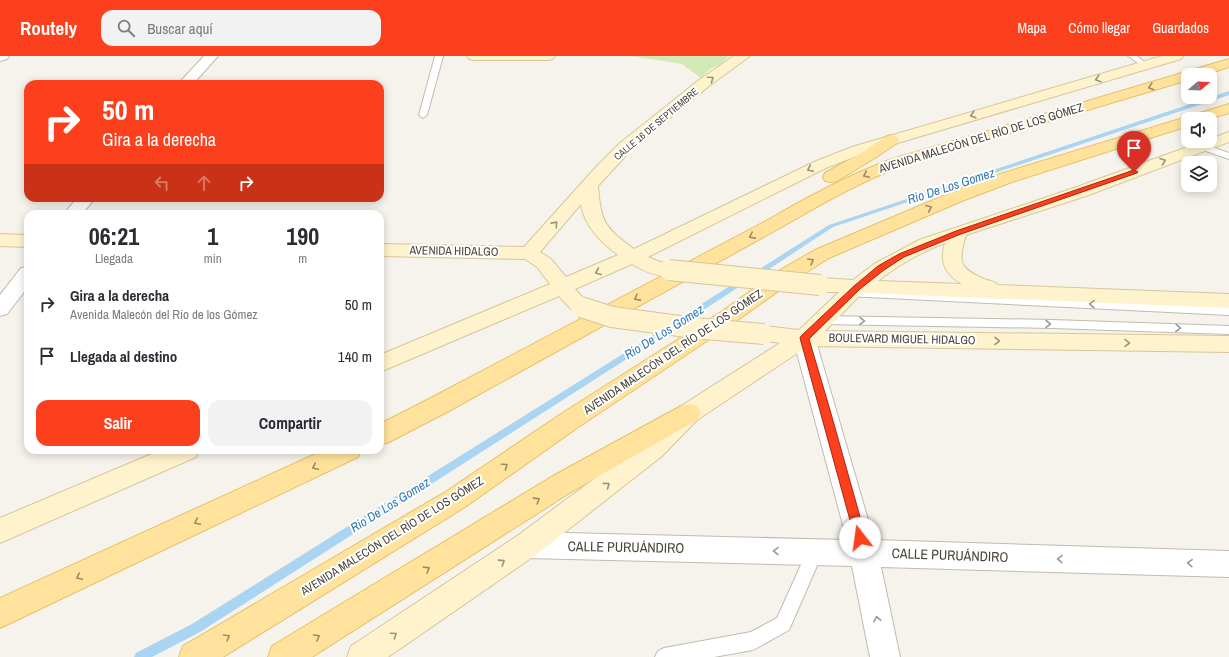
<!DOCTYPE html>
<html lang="es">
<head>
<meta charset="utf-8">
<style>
	body { margin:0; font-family:"Archivo Narrow",sans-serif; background:#f2f2f3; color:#2b2b33; height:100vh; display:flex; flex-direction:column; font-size:15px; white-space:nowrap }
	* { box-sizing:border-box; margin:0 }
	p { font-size:13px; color:#7c7c81 }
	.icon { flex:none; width:22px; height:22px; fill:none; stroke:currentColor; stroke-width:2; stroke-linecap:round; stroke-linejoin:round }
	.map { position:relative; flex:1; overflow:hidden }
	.side { position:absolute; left:24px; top:154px; width:360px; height:244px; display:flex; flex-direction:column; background:#fff; border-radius:12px; box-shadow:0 2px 10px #0003 }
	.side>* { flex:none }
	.guide { position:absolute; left:24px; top:24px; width:360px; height:122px; border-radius:12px; box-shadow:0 2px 10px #0003; background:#fc3f1d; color:#fff; overflow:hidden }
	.needle { width:26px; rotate:71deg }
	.tools { position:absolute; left:1181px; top:12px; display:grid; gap:8px }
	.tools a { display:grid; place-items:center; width:36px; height:36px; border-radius:8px; background:#fff; box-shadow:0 2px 10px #0003; font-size:20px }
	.pin { position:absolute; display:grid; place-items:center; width:34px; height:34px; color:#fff; margin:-41px -17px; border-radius:50% 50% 50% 0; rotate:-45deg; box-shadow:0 0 4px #0007 }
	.pin .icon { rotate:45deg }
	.me { position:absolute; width:44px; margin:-22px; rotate:345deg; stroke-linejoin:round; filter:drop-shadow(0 0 3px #0008) }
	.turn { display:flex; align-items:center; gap:14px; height:84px; padding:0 12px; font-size:18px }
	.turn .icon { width:52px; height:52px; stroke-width:2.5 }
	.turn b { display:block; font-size:28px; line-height:34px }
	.lanes { display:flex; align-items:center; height:38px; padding:0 12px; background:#0003; justify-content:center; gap:20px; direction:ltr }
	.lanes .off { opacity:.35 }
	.eta { display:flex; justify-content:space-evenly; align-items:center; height:68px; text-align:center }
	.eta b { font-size:24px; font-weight:800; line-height:28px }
	.action { display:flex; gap:8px; margin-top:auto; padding:8px 12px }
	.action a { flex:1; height:46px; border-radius:12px; background:#fc3f1d; color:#fff; font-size:16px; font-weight:800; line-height:46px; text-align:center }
	.action a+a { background:#f2f2f3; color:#2b2b33 }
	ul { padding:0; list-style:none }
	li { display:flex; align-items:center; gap:12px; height:52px; padding:0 12px }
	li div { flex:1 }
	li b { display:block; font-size:15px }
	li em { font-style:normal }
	header { display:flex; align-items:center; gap:24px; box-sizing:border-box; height:56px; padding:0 20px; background:#fc3f1d; color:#fff }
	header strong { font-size:19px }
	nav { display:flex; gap:22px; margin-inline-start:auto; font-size:14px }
	.search { width:280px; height:36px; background:#f2f2f3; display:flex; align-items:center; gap:10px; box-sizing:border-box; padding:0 14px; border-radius:12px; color:#7c7c81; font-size:15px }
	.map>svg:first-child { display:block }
	.green { fill:#d2eab5 }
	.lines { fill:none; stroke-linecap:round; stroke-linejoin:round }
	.stream { fill:#a9d4f2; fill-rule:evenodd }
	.lane-casing { stroke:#c2bbae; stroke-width:2 }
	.street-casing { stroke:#c2bbae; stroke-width:2 }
	.secondary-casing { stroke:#d6c79b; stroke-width:2 }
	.primary-casing { stroke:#e6c16a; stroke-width:2 }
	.lane { fill:#fff; fill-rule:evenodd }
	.street { fill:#fff; fill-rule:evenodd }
	.secondary { fill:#fff3cd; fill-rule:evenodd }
	.primary { fill:#ffe39c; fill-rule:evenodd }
	.secondary-bridge-casing { stroke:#d6c79b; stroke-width:22; stroke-linecap:butt }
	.secondary-bridge { stroke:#fff3cd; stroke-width:20 }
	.oneway { stroke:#9c937c }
	.oneway2 { stroke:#9c8c66 }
	.oneway3 { stroke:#9c9892 }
	.route { fill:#fc3f1d; stroke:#a42913 }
	.labels { text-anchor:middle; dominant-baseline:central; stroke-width:4; stroke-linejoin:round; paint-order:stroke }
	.far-street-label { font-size:10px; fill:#4b4439; stroke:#fff }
	.street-label { font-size:12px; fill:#4b4439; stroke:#fff }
	.water-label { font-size:13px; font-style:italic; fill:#2e7ab2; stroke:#fff }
	.near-street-label { font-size:14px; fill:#4b4439; stroke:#fff }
</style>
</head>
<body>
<header>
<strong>Routely</strong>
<div class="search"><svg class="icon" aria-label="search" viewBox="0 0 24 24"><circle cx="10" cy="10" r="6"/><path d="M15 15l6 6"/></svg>Buscar aquí</div>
<nav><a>Mapa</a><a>Cómo llegar</a><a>Guardados</a></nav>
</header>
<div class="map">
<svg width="1229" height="601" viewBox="0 0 1229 601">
	<rect width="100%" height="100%" fill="#f6f3ec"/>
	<polygon class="green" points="631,0 729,0 721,8 710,13 701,22 682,8"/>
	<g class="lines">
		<g class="stream">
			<polygon points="1229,35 1229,39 833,171 757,221 754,221 750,219 829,169"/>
			<polygon points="741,223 747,223 748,225 682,268 676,268 675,266 676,264"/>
			<polygon points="669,269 672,270 673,272 672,274 200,576 152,601 134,601 136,597 192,568"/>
		</g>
		<defs>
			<g id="lane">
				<polygon points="435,0 443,0 427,59 423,62 419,59"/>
				<polygon points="1128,0 1137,0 1148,9 1144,11"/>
				<polygon points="1203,88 1229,97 1229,103 1200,93 1198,91 1200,89"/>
				<polygon points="851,233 1229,251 1229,259 847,240 845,237 847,234"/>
				<polygon points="823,260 1052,264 1229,270 1229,278 1052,272 823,268 819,267 817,264 819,261"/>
				<polygon points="815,488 821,491 823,496 789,574 753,594 714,601 655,601 658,595 664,592 751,576 777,562 809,491"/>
			</g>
			<g id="street">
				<polygon points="0,0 9,0 7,3 0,5"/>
				<polygon points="204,0 218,0 193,28 178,28"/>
				<polygon points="77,142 95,142 82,158 64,158"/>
				<polygon points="28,211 28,231 7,258 0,260 0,239 21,212"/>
				<polygon points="804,274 812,277 815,282 874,484 1229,495 1229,521 881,511 900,601 870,601 852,510 527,502 517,498 513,489 517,480 527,476 847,484 793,282 796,277"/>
			</g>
			<g id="secondary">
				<polygon points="467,0 555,0 553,3 548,4 474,4 469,3"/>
				<path d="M 734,0 L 750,0 L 709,30 L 632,93 L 598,130 C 601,166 604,171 634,193 L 814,106 L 852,91 L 1162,0 L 1183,0 L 1181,3 L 864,97 L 826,112 L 648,201 L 660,206 L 676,209 L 679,214 L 676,219 C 661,223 645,216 632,208 L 575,233 L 591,251 L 588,256 C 574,260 568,250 559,240 L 380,316 L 380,299 L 550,228 L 537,211 L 525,203 L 380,200 L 380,188 L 524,191 L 597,110 L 620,87 L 699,24 ZM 581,148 C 584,170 601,186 618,199 L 566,221 L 551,203 L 540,196 Z"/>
				<path d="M 1229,76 L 1229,86 L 1086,140 L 966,179 C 959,205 957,211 984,223 C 989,225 995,225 998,229 L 1229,238 L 1229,252 L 862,237 L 825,275 L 1229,280 L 1229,296 L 808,290 L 697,364 L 662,400 L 537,498 L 388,601 L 347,601 L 351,590 L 517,480 L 644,386 L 681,350 L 780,287 L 756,283 L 753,278 L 756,273 L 764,270 L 799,274 L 839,236 L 820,236 L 813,234 L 810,229 L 813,224 L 820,222 L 853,224 L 874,208 L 919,184 L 1074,132 L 1204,85 L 1210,85 L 1210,83 ZM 945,187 C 939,206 945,218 962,228 L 878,225 C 898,209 921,196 945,187 Z"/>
				<polygon points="0,178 28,179 28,191 0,190"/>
				<polygon points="161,394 199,394 196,401 0,487 0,462"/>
			</g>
			<g id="primary">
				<path d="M 1229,3 L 1229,11 L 1204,19 L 1188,19 L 1188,24 L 901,110 C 858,127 820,149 780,172 L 447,356 L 389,386 L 380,389 L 380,368 L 431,342 L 768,164 C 807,141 847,120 889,104 Z"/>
				<polygon points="1229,48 1229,57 1210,63 1188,63 1188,70 1012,126 962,145 829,202 794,224 735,266 577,372 465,451 223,601 179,601 183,590 447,435 561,358 721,256 780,214 815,194 950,137 1000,118"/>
				<polygon points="891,79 897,81 899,84 897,87 875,102 837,125 831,126 825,125 823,121 825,117 863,96 885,81"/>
				<polygon points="689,348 697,350 701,357 697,364 571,436 312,601 268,601 272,590 553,420 681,350"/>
				<polygon points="324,394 361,394 358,401 0,572 0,542"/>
			</g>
		</defs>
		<use href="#lane" class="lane-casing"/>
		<use href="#street" class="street-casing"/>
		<use href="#secondary" class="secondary-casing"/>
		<use href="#primary" class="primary-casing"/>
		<use href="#lane" class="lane"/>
		<use href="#street" class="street"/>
		<use href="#secondary" class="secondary"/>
		<use href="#primary" class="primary"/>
		<defs>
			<g id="secondary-bridge">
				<polyline points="669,214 820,229"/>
				<polyline points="581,251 612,261 694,272 764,278"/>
			</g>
		</defs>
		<use href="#secondary-bridge" class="secondary-bridge-casing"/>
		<use href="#secondary-bridge" class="secondary-bridge"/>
	</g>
	<defs><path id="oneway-chevron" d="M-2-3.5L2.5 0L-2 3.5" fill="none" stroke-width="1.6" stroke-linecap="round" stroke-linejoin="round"/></defs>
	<g class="oneway">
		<use href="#oneway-chevron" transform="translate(711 23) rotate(-35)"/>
		<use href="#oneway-chevron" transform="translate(1098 23) rotate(164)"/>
		<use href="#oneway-chevron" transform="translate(973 59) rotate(164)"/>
		<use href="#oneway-chevron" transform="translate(1163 105) rotate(-20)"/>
		<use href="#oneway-chevron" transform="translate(810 113) rotate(155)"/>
		<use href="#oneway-chevron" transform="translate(555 168) rotate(-48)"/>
		<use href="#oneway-chevron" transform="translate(598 216) rotate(157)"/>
		<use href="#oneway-chevron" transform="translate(997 285) rotate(1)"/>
		<use href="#oneway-chevron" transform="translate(1127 287) rotate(1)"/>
		<use href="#oneway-chevron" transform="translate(607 429) rotate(-37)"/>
		<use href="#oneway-chevron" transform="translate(502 506) rotate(-33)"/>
		<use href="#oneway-chevron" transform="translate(394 579) rotate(-35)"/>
	</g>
	<g class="oneway2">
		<use href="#oneway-chevron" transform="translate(1151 31) rotate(164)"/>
		<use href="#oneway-chevron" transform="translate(866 119) rotate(155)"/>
		<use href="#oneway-chevron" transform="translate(929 152) rotate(-23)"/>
		<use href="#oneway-chevron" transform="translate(752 180) rotate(152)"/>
		<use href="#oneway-chevron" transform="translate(811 205) rotate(-30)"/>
		<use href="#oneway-chevron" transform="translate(637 242) rotate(152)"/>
		<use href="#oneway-chevron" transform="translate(505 410) rotate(-35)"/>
		<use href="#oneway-chevron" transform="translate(315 411) rotate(155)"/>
		<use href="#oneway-chevron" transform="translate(537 444) rotate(-32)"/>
		<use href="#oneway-chevron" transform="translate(197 466) rotate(155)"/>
		<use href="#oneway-chevron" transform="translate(427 513) rotate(-32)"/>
		<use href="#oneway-chevron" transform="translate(79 521) rotate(155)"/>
		<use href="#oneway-chevron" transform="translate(227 581) rotate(-31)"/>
		<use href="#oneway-chevron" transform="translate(317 581) rotate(-30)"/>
	</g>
	<g class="oneway3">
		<use href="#oneway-chevron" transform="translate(1092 248) rotate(-177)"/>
		<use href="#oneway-chevron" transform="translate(862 265) rotate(1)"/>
		<use href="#oneway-chevron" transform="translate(1048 268) rotate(1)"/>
		<use href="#oneway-chevron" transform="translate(1178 272) rotate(2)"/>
		<use href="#oneway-chevron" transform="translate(776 495) rotate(-179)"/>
		<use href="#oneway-chevron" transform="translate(1060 503) rotate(-178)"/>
		<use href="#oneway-chevron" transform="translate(1190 507) rotate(-178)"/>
		<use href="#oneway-chevron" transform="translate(877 563) rotate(-101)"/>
	</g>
	<polygon class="route" points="1134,114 1138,116 1137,117 961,178 904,201 884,214 860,233 809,283 830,354 866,482 864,486 860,488 856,486 800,282 801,280 854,230 878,210 899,198 956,175"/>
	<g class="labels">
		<g class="far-street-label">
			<text transform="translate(656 68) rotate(-40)">CALLE 16 DE SEPTIEMBRE</text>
		</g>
		<g class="street-label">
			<text transform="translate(981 82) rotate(-17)">AVENIDA MALECÓN DEL RÍO DE LOS GÓMEZ</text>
			<text transform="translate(454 195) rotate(1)">AVENIDA HIDALGO</text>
			<text transform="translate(902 283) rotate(1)">BOULEVARD MIGUEL HIDALGO</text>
			<text transform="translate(673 296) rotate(-34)">AVENIDA MALECÓN DEL RÍO DE LOS GÓMEZ</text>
			<text transform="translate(392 480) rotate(-32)">AVENIDA MALECÓN DEL RÍO DE LOS GÓMEZ</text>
		</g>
		<g class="water-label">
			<text transform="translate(951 130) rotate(-18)">Rio De Los Gomez</text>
			<text transform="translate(664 276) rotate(-32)">Rio De Los Gomez</text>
			<text transform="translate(390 449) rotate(-32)">Rio De Los Gomez</text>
		</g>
		<g class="near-street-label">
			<text transform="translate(626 491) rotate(1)">CALLE PURUÁNDIRO</text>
			<text transform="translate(950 499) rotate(2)">CALLE PURUÁNDIRO</text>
		</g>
	</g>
</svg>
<div class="tools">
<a><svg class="needle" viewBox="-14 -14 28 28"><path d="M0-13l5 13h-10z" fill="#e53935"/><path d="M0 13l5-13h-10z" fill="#7c7c81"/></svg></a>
<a><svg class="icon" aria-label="sound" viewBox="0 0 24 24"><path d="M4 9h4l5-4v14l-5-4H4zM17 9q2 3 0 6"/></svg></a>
<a><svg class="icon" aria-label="layers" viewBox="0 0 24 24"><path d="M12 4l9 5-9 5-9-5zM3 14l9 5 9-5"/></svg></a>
</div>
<div class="pin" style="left:1134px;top:116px;background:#d93025"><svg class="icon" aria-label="arrive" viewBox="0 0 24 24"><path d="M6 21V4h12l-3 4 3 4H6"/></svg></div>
<svg class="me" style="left:860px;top:482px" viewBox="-20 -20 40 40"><circle r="19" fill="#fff"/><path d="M0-13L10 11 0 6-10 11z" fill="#fc3f1d"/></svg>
<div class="guide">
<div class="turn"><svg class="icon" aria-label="right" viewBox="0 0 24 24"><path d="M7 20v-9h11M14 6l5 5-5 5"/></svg><div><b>50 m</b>Gira a la derecha</div></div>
<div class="lanes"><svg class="icon off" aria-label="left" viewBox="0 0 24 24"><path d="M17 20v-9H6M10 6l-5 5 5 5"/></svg><svg class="icon off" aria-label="ahead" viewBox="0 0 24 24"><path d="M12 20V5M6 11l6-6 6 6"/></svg><svg class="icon" aria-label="right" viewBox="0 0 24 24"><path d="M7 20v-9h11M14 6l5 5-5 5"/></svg></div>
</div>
<section class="side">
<div class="eta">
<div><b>06:21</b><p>Llegada</p></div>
<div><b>1</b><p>min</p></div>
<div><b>190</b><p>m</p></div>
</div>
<ul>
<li><svg class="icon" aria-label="right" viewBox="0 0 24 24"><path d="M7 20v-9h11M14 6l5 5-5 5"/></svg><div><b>Gira a la derecha</b><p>Avenida Malecón del Río de los Gómez</p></div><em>50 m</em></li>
<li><svg class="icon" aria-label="arrive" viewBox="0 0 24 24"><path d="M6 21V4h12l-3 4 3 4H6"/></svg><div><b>Llegada al destino</b></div><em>140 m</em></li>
</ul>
<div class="action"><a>Salir</a><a>Compartir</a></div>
</section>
</div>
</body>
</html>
